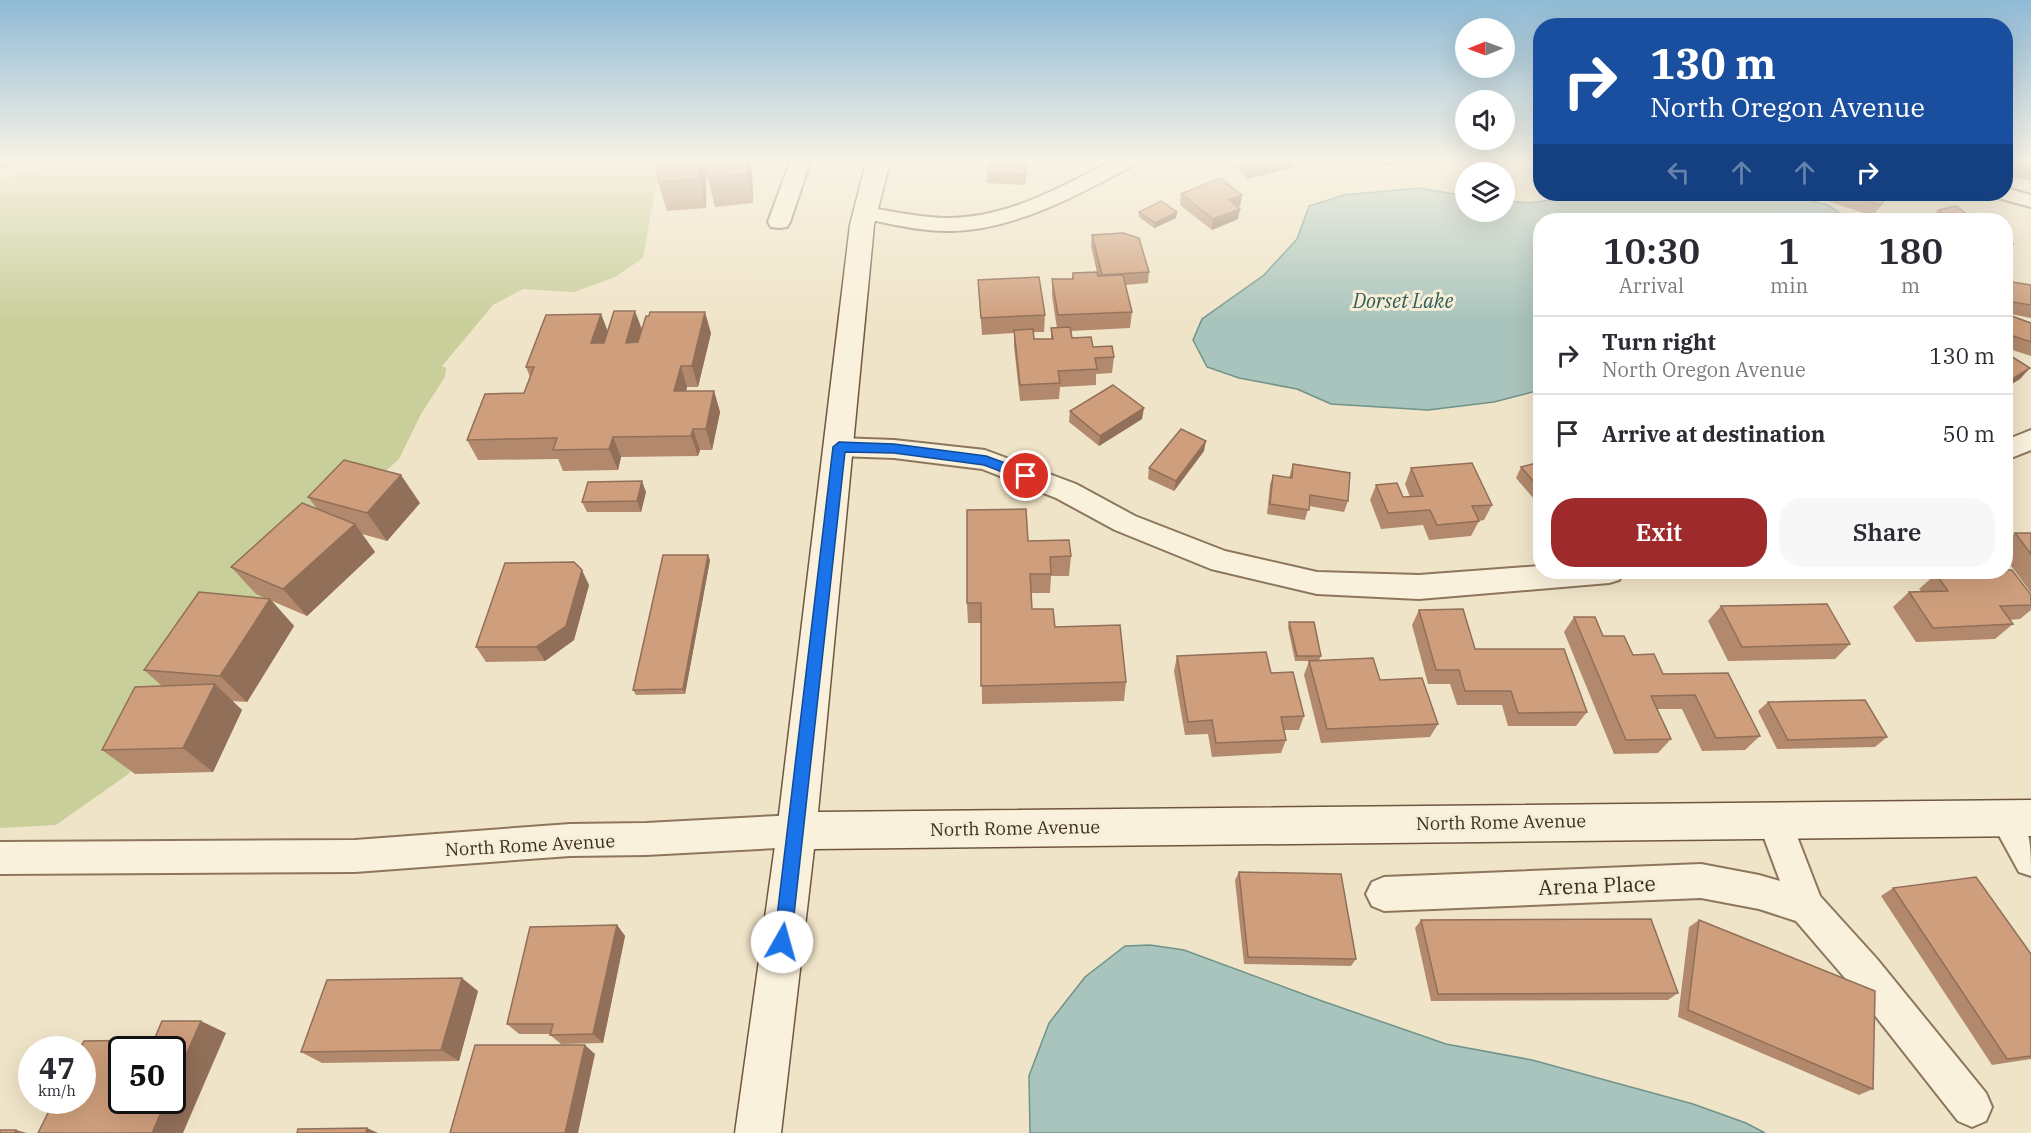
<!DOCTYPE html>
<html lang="en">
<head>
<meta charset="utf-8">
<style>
	body { margin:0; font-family:"IBM Plex Serif",serif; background:#f7f7f7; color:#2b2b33; height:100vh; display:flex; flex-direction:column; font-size:22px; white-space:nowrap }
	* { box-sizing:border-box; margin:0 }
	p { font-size:20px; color:#7c7c81 }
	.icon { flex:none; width:33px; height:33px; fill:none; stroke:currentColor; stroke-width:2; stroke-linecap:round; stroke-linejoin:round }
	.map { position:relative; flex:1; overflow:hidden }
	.side { position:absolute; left:1533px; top:213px; width:480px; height:366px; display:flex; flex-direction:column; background:#fff; border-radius:24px; box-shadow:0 6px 24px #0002 }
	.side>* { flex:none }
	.hud { position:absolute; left:1533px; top:18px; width:480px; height:183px; border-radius:24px; box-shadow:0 6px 24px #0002; background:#1a4fa0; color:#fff; overflow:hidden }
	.needle { width:39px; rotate:269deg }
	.buttons { position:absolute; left:1455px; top:18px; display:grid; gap:12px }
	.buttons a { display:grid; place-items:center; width:60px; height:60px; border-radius:50%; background:#fff; box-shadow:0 6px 24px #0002; font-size:30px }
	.speed { position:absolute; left:18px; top:1036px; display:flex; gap:12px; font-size:30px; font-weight:700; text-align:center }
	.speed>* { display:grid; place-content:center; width:78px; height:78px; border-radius:50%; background:#fff; box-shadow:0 6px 24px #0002; line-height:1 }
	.speed small { font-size:15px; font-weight:400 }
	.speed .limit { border:3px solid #111; border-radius:9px; background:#fff; color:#111 }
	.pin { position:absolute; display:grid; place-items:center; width:51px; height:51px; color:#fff; margin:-26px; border:3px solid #fff; border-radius:50%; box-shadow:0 2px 6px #0007 }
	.me { position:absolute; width:66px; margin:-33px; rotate:7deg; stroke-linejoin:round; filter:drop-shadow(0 0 4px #0008) }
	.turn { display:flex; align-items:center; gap:21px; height:126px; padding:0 18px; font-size:27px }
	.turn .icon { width:78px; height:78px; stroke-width:2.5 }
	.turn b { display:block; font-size:42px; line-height:51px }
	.lanes { display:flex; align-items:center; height:57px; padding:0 18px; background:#0003; justify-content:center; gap:30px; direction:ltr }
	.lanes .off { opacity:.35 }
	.eta { display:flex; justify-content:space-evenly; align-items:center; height:102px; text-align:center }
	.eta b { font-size:36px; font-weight:600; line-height:42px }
	.action { display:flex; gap:12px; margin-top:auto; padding:12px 18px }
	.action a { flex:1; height:69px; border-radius:24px; background:#9e2a2b; color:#fff; font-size:24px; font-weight:600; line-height:69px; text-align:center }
	.action a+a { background:#f7f7f7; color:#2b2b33 }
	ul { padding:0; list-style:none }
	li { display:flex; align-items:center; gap:18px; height:78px; padding:0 18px; border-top:2px solid #e1e1e2 }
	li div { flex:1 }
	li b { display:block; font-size:22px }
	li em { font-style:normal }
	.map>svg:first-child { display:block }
	.green { fill:#c9cf9b }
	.water { fill:#a9c4bc; stroke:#6f938a; stroke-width:1.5 }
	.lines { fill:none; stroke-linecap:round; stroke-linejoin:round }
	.street-casing { stroke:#8d765c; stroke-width:4 }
	.secondary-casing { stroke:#6f573f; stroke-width:3 }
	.street { fill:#faf1dc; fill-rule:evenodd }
	.secondary { fill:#faf1dc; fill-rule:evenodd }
	.wall { fill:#b2896c }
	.shaded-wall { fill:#916f58 }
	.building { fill:#cf9f7d; stroke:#916f58; stroke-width:1.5 }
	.route { fill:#1a73e8; stroke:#114b97; stroke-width:1.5 }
	.labels { text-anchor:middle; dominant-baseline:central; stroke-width:6; stroke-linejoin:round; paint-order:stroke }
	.street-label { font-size:18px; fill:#3d2e20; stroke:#f7eed8 }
	.water-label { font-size:20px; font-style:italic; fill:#2f5d5a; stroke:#f7eed8 }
	.near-street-label { font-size:21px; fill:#3d2e20; stroke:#f7eed8 }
</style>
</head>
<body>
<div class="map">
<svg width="2031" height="1133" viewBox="0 0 2031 1133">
	<rect width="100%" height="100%" fill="#f0e4c8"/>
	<polygon class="green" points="64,162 660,162 643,258 615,277 574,292 523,289 493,305 442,366 446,368 445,377 421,414 399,459 337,515 200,696 127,775 56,825 0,828 0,179"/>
	<g class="water">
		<polygon points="1419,188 1465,196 1466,212 1504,212 1505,201 1530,203 1588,194 1783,194 1828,205 1849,220 1540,220 1540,390 1494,402 1428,410 1331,404 1297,389 1239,378 1207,367 1193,340 1202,319 1264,275 1297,239 1309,206 1344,195"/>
		<polygon points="1150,945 1184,950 1322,1001 1446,1044 1532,1060 1693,1104 1746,1123 1765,1133 1030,1133 1029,1076 1049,1023 1085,977 1125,946"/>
	</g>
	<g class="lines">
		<defs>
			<g id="street">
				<polygon points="790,162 810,162 790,222 787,227 779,228 771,227 768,222"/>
				<path d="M 1109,162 L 1135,162 L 1132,166 C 1076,196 1016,229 952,231 C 922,232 894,224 865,219 L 857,218 L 854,213 L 857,208 L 865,207 C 892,211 920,218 948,218 C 1006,218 1060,188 1109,162 Z"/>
				<polygon points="2006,188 2031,195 2031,207 1998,198 1995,194 2006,194"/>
				<polygon points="2031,430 2031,450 2006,460 2006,440"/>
				<polygon points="839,438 894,440 985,450 1076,484 1135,516 1225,551 1317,572 1419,575 1540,566 1540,572 1623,572 1619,580 1609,583 1419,599 1317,594 1211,569 1115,530 1056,498 982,469 894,458 839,456 830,454 826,447 830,440"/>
				<polygon points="1774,803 1786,808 1820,896 1877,959 1986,1093 1992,1107 1986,1121 1972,1127 1958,1121 1851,985 1796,921 1759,909 1701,898 1384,911 1372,906 1366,894 1372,882 1384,877 1701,864 1759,875 1780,881 1757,819 1762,808"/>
				<path d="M 2007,803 C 2031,815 2031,849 2031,876 L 2019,872 L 1990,819 L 1995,808 Z"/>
				<polygon points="797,815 809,820 814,831 809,842 797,847 646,855 570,856 355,872 0,874 0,842 355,840 570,824 646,823"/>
			</g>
			<polygon id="secondary" points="866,162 890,162 874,225 818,812 2031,800 2031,836 814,849 781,1133 735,1133 777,831 850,225"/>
		</defs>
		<use href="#street" class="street-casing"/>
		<use href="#secondary" class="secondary-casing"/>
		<use href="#street" class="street"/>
		<use href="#secondary" class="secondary"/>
	</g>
	<g class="wall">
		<polygon points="658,162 750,162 752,174 753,203 715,207 707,173 705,173 706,208 667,211 658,182"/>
		<polygon points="989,162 1028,162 1025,185 987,183 987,173"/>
		<polygon points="1233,162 1295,162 1294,167 1247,179 1233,164"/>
		<polygon points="2006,162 2031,162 2031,181 2007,176"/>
		<polygon points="1181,194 1240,206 1238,207 1238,219 1212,230 1180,205"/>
		<polygon points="1813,194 1887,194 1881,205 1873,216 1812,196"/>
		<polygon points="1938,210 1975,220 1941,220 1934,215"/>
		<polygon points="1139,212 1177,212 1176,218 1154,228 1139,217"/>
		<polygon points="1092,235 1149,272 1148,283 1125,285 1132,312 1130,328 1071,331 1072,338 1114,357 1112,373 1096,374 1096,385 1060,387 1059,399 1020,401 1014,346 1014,333 982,335 978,280 1045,315 1044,332 1033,332 1034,339 1051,339 1051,328 1057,328 1052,296 1052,279 1072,279 1073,273 1097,272 1091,246"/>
		<polygon points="2006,281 2031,285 2031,318 2006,313"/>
		<polygon points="601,314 608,332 642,329 711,333 698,387 687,387 686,391 714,391 720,412 712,450 700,450 698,456 621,457 618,470 563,471 558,459 478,460 467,440 524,393 530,377 526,367"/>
		<polygon points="2006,314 2031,323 2031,356 2006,348"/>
		<polygon points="1070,411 1142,419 1099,446 1069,422"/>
		<polygon points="1204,451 1174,491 1148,479 1149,468"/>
		<polygon points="1540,462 1540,506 1516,478 1521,467"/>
		<polygon points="1293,464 1348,501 1344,512 1309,506 1305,520 1267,514 1270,485 1273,475 1289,478"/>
		<polygon points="1411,468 1492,505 1484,520 1479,521 1471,536 1429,540 1423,525 1381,529 1370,500 1376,485 1403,497 1410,497 1405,484"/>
		<polygon points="646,492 641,512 587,512 582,502"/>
		<polygon points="308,497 420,503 387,541 362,534 375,552 307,616 272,601 294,626 247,702 232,701 242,710 213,772 135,774 102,750 162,686 144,670 267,599 256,594 231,567 318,510"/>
		<polygon points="2015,533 2031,533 2031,593 2006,559 2006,541"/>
		<polygon points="1028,541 1071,556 1069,576 1051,576 1050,593 1031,593 1032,609 1126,682 1124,701 982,704 981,623 968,623 967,603"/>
		<polygon points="710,560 685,694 636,695 633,690"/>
		<polygon points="1936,574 2031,595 2031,610 2020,619 2010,620 2013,624 1995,639 1916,642 1893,607 1909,592 1922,592 1919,589"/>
		<polygon points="589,585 574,640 545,661 486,662 476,647"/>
		<polygon points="1721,606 1850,644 1835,659 1728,661 1708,621"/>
		<polygon points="1419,610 1475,649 1587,712 1576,726 1508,726 1502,705 1457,705 1450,684 1428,684 1412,625"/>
		<polygon points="1574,617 1663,674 1760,736 1745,750 1702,751 1682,709 1657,709 1671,739 1658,753 1614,754 1564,632"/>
		<polygon points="1289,622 1321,656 1319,660 1380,680 1438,724 1430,737 1321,743 1304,675 1309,661 1295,661 1288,627"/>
		<polygon points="1177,656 1271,673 1304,716 1299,730 1284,730 1286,740 1281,753 1212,757 1208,734 1185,735 1174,671"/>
		<polygon points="1768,702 1887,737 1875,747 1777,749 1758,711"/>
		<polygon points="1239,872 1356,959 1351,966 1244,964 1235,880"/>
		<polygon points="1893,888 2031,954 2031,1059 1992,1065 1881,896"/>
		<polygon points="1421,920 1678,993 1668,1000 1431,1001 1415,928"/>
		<polygon points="1699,920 1873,1089 1859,1095 1678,1017 1689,927"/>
		<polygon points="617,925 625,936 603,1043 561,1044 550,1035 551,1034 519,1034 507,1024"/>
		<polygon points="478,991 459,1061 322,1063 301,1052"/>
	</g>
	<g class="shaded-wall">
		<polygon points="0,162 15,162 0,170"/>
		<polygon points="699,162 703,162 706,176 706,208 699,179"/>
		<polygon points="747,162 750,162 752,174 753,203 747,174"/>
		<polygon points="1027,162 1028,162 1025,185 1025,175"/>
		<polygon points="1272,162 1295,162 1294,167 1247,179 1249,168"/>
		<polygon points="1384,162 1409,162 1383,166"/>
		<polygon points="1242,195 1240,206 1227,211 1229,200"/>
		<polygon points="1240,209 1238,219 1212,230 1213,219"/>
		<polygon points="1177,212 1176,218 1154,228 1155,223"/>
		<polygon points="2013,244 2006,253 2006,246"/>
		<polygon points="635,311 643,332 633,364 626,343"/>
		<polygon points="705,312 711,333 698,387 692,366"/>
		<polygon points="601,314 609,335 599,364 591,343"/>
		<polygon points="681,366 687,387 681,412 674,391"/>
		<polygon points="2030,368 2020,379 2006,388 2006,383"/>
		<polygon points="714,391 720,412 712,450 706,429"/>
		<polygon points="1144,408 1142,419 1099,446 1100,436"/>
		<polygon points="693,429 700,450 698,456 691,436"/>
		<polygon points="613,437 621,457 618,470 609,449"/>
		<polygon points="1206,441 1204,451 1174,491 1176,481"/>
		<polygon points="401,475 420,503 387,541 367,513"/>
		<polygon points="642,481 646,492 641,512 637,501"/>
		<polygon points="355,524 375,552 307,616 283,589"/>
		<polygon points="708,555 710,560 685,694 683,689"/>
		<polygon points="582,570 589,585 574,640 545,661 536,647"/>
		<polygon points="270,599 294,626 247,702 220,676"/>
		<polygon points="215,684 242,710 213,772 183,748"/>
		<polygon points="617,925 625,936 603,1043 593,1034"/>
		<polygon points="462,978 478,991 459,1061 441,1050"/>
		<polygon points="201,1021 226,1033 183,1133 152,1133 166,1101 172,1101 172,1086"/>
		<polygon points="585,1045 595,1054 578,1133 565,1133"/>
		<polygon points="367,1128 378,1133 366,1133"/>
		<polygon points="16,1130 27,1133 15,1133"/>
	</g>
	<g class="building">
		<polygon points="658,162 699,162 699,179 658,182"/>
		<polygon points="707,162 747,162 747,174 708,178"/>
		<polygon points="989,162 1027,162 1025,175 987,173"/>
		<polygon points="1243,162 1272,162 1249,168"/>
		<polygon points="2016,162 2031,162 2031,168 2016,165"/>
		<polygon points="1220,178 1242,195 1229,200 1240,209 1213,219 1181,194"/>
		<polygon points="1845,194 1887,194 1881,205"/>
		<polygon points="1161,201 1177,212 1155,223 1139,212"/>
		<polygon points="1956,206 1975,220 1953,220 1938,210"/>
		<polygon points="1123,233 1139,238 1149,272 1102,275 1092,235"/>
		<polygon points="2006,239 2013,244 2006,246"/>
		<polygon points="1097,272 1098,276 1123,275 1132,312 1058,315 1052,279 1073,279 1073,273"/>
		<polygon points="1039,277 1045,315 981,318 978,280"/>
		<polygon points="2006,281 2031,285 2031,305 2006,301"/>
		<polygon points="614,311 635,311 626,343 638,342 646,316 649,316 650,312 705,312 692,366 681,366 674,391 714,391 706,429 693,429 691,436 613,437 609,449 553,450 557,438 467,440 485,394 524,393 534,367 526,367 546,315 601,314 591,343 604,343"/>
		<polygon points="2006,314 2031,323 2031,342 2010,335 2012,326 2006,324"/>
		<polygon points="1070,327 1072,338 1091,337 1093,347 1112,346 1114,357 1095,358 1097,369 1058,371 1060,383 1020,385 1014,330 1033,329 1034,339 1053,339 1051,328"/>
		<polygon points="2006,353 2030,368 2006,383"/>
		<polygon points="1113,385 1144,408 1100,436 1070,411"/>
		<polygon points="1181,429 1206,441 1176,481 1149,468"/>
		<polygon points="344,460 401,475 367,513 308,497"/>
		<polygon points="1540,462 1540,489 1521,467"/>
		<polygon points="1472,463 1492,505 1472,506 1479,521 1437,525 1430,510 1388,513 1376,485 1397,483 1403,497 1423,496 1411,468"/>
		<polygon points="1293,464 1350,473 1348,501 1310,495 1309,510 1270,504 1273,475 1292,478"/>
		<polygon points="642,481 637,501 582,502 588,482"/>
		<polygon points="302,503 355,524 283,589 231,567"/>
		<polygon points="1026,509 1028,541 1069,540 1071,556 1050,557 1051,574 1030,574 1032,609 1053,609 1055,627 1120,625 1126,682 981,686 981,603 967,603 967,510"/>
		<polygon points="2015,533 2031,533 2031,554"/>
		<polygon points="663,555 708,555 683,689 633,690"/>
		<polygon points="574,562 582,570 566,626 536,647 476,647 505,563"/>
		<polygon points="2006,570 2012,570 2031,595 2031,605 2000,606 2013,624 1933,628 1909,592 1948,591 1936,574 2006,572"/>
		<polygon points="199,592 270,599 220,676 144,670"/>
		<polygon points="1827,604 1850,644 1742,647 1721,606"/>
		<polygon points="1463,609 1475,649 1564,649 1587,712 1518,713 1511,691 1465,691 1459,670 1436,670 1419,610"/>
		<polygon points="1574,617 1595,617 1603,636 1624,636 1633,655 1654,654 1663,674 1728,673 1760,736 1716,738 1695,695 1651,696 1671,739 1626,740"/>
		<polygon points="1289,622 1314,622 1321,656 1297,656"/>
		<polygon points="1266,652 1271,673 1293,672 1304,716 1281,717 1286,740 1216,743 1212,720 1188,722 1177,656"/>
		<polygon points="1373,658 1380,680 1422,678 1438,724 1327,729 1309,661"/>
		<polygon points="215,684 183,748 102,750 135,687"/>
		<polygon points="1865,700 1887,737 1788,740 1768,702"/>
		<polygon points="1239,872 1341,874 1356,959 1248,957"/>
		<polygon points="1976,877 2031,954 2031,1056 2007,1059 1893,888"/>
		<polygon points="1651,919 1678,993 1438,994 1421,920"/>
		<polygon points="1699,920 1875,991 1873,1089 1688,1010"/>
		<polygon points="617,925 593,1034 550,1035 553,1024 507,1024 530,927"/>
		<polygon points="462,978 441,1050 301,1052 327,980"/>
		<polygon points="162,1021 201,1021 172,1086 172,1050 122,1050 122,1101 166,1101 152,1133 38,1133 54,1101 82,1101 82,1050 79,1050 84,1041 154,1040"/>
		<polygon points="475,1045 585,1045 565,1133 450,1133"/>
		<polygon points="367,1128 366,1133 297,1133 298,1129"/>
		<polygon points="0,1130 16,1130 15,1133 0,1133"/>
	</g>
	<linearGradient id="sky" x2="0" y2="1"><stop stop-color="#8fbad6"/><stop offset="0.5" stop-color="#f8f3e6"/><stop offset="1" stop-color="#f8f3e6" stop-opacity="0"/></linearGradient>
	<rect width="2031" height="321" fill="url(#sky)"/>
	<polygon class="route" points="839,442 894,444 986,456 1030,472 1032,476 1026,481 984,465 894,453 845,452 791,942 789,948 782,951 776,948 774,942 833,447"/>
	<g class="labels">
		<g class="street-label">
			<text transform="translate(1501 822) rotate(-1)">North Rome Avenue</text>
			<text transform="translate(1015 828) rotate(-1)">North Rome Avenue</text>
			<text transform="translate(530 845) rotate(-3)">North Rome Avenue</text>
		</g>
		<g class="water-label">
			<text x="1403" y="300">Dorset Lake</text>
		</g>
		<g class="near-street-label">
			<text transform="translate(1597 885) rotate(-2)">Arena Place</text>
		</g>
	</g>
</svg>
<div class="buttons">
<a><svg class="needle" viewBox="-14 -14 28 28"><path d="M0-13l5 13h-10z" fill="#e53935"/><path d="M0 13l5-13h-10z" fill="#7c7c81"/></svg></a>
<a><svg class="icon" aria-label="sound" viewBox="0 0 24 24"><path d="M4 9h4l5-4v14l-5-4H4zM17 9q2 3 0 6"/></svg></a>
<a><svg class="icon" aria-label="layers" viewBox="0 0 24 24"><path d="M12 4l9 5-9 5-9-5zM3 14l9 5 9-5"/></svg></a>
</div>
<div class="speed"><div>47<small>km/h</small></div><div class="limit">50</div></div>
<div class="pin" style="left:1026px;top:476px;background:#d93025"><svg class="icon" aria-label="arrive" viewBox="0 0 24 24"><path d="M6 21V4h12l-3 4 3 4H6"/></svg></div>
<svg class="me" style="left:782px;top:942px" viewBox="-20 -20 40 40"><circle r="19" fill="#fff"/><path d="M0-13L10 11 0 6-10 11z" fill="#1a73e8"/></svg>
<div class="hud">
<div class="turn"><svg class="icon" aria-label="right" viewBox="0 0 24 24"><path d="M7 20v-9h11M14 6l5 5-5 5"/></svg><div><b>130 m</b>North Oregon Avenue</div></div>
<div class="lanes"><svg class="icon off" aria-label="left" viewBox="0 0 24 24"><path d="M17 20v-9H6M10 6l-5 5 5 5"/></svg><svg class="icon off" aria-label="ahead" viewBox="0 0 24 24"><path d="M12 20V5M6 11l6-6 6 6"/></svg><svg class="icon off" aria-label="ahead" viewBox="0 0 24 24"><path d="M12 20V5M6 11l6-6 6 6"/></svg><svg class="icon" aria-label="right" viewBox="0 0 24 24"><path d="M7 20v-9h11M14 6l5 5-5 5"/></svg></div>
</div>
<section class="side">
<div class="eta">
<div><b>10:30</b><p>Arrival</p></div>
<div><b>1</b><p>min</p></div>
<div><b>180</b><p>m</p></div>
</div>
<ul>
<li><svg class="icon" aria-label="right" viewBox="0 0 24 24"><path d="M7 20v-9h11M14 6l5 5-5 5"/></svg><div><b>Turn right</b><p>North Oregon Avenue</p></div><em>130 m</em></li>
<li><svg class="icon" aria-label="arrive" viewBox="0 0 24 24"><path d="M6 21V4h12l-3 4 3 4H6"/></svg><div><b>Arrive at destination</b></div><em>50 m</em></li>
</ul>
<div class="action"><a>Exit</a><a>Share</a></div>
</section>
</div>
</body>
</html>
